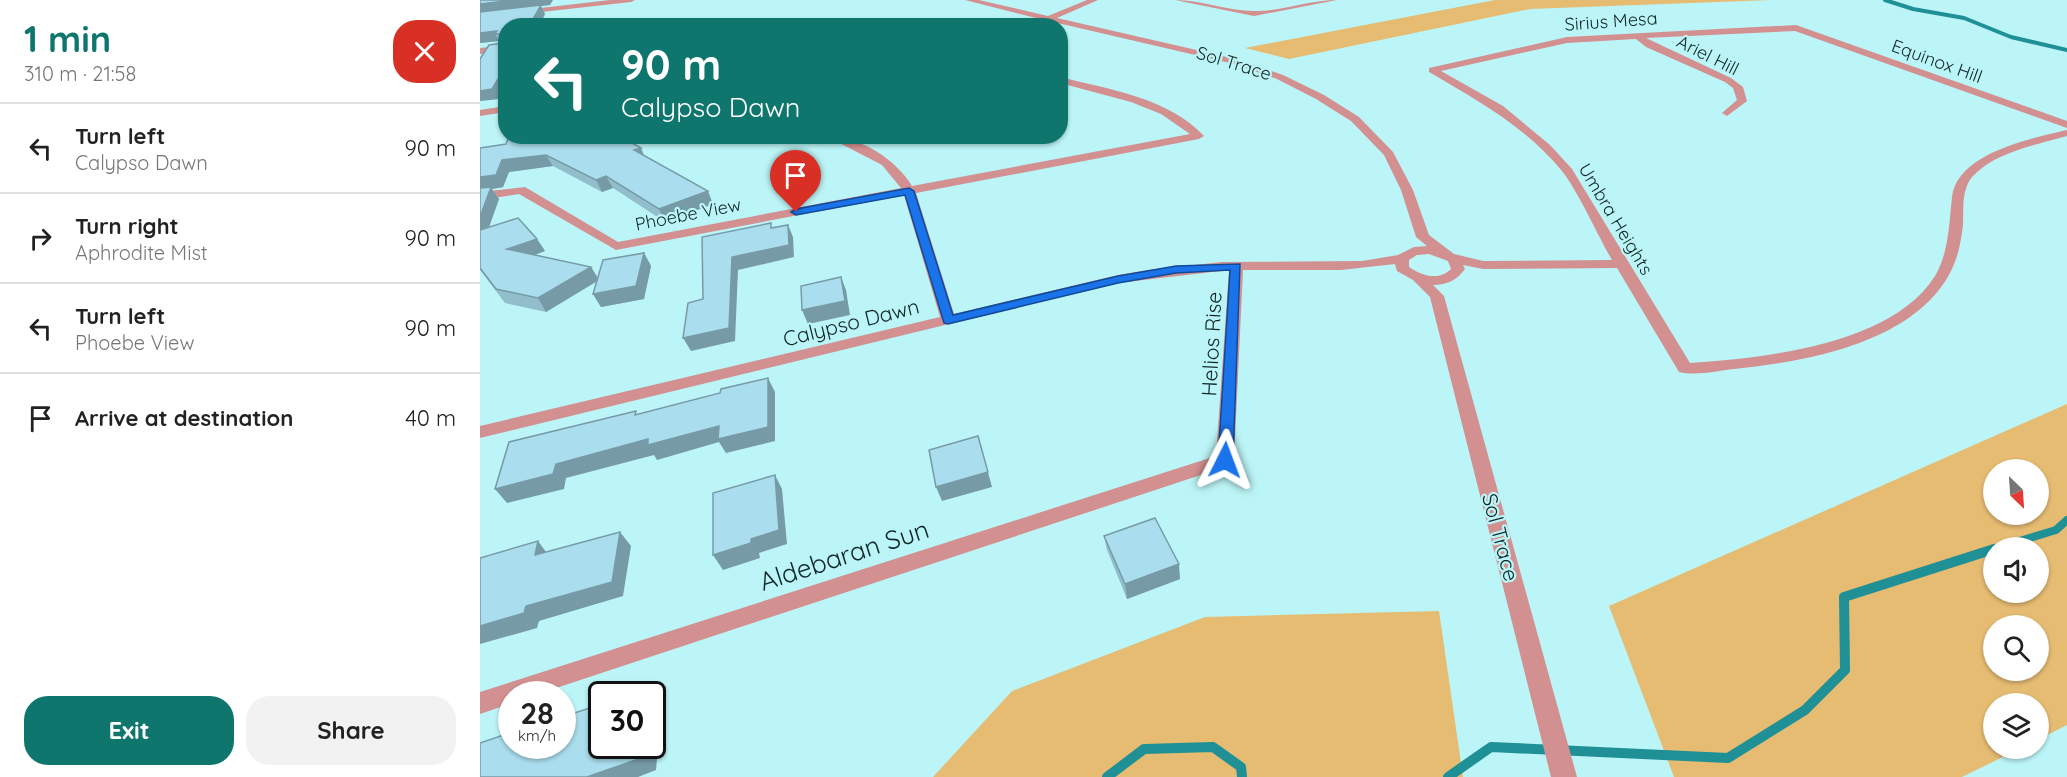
<!DOCTYPE html>
<html lang="en">
<head>
<meta charset="utf-8">
<style>
	body { margin:0; font-family:Quicksand,sans-serif; background:#f2f2f2; color:#222; height:100vh; display:flex; flex-direction:column; font-size:22px; white-space:nowrap }
	* { box-sizing:border-box; margin:0 }
	p { font-size:20px; color:#767676 }
	.icon { flex:none; width:33px; height:33px; fill:none; stroke:currentColor; stroke-width:2; stroke-linecap:round; stroke-linejoin:round }
	.map { position:relative; flex:1; overflow:hidden }
	.drawer { display:flex; flex-direction:column; background:#fff; width:480px }
	.drawer>* { flex:none }
	.top-card { position:absolute; left:18px; top:18px; width:570px; height:126px; border-radius:24px; box-shadow:0 2px 4px #0004; background:#0f766e; color:#fff; overflow:hidden }
	.needle { width:39px; rotate:155deg }
	.buttons { position:absolute; left:1503px; top:459px; display:grid; gap:12px }
	.buttons a { display:grid; place-items:center; width:66px; height:66px; border-radius:50%; background:#fff; box-shadow:0 2px 4px #0004; font-size:30px }
	.speed { position:absolute; left:18px; top:681px; display:flex; gap:12px; font-size:30px; font-weight:700; text-align:center }
	.speed>* { display:grid; place-content:center; width:78px; height:78px; border-radius:50%; background:#fff; box-shadow:0 2px 4px #0004; line-height:1 }
	.speed small { font-size:15px; font-weight:400 }
	.speed .limit { border:3px solid #111; border-radius:9px; background:#fff; color:#111 }
	.pin { position:absolute; display:grid; place-items:center; width:51px; height:51px; color:#fff; margin:-62px -26px; border-radius:50% 50% 50% 0; rotate:-45deg; box-shadow:0 0 6px #0007 }
	.pin .icon { rotate:45deg }
	.me { position:absolute; width:66px; margin:-33px; rotate:3deg; stroke-linejoin:round; filter:drop-shadow(0 0 4px #0008) }
	.turn { display:flex; align-items:center; gap:21px; height:126px; padding:0 24px; font-size:27px }
	.turn .icon { width:78px; height:78px; stroke-width:2.5 }
	.turn b { display:block; font-size:42px; line-height:51px }
	.round { display:grid; place-items:center; flex:none; width:63px; height:63px; border-radius:24px; background:#f2f2f2 }
	.overview { display:flex; align-items:center; justify-content:space-between; height:102px; padding:0 24px }
	h1 { font-size:36px; font-weight:700; line-height:45px; color:#0f766e }
	.button { display:flex; gap:12px; margin-top:auto; padding:12px 24px }
	.button a { flex:1; height:69px; border-radius:24px; background:#0f766e; color:#fff; font-size:24px; font-weight:700; line-height:69px; text-align:center }
	.button a+a { background:#f2f2f2; color:#222 }
	ul { padding:0; list-style:none }
	li { display:flex; align-items:center; gap:18px; height:90px; padding:0 24px; border-top:2px solid #e0e0e0 }
	li div { flex:1 }
	li b { display:block; font-size:22px }
	li em { font-style:normal }
	main { display:flex; flex:1; min-height:0 }
	.map>svg:first-child { display:block }
	.green { fill:#e6bb72; fill-rule:evenodd }
	.lines { fill:none; stroke-linecap:round; stroke-linejoin:round }
	.stream-far2 { stroke:#1f9196; stroke-width:4 }
	.stream-far1 { stroke:#1f9196; stroke-width:8 }
	.stream { stroke:#1f9196; stroke-width:10 }
	.minor { fill:#d29090; fill-rule:evenodd }
	.wall { fill:#92becc }
	.shaded-wall { fill:#779ba6 }
	.building { fill:#aadded; stroke:#779ba6; stroke-width:1.5 }
	.route { fill:#1a73e8; stroke:#114b97; stroke-width:1.5 }
	.labels { text-anchor:middle; dominant-baseline:central; stroke-width:4.5; stroke-linejoin:round; paint-order:stroke }
	.far-street-label { font-size:18px; fill:#102627; stroke:#bcf5f7 }
	.street-label { font-size:21px; fill:#102627; stroke:#bcf5f7 }
	.near-street-label { font-size:26px; fill:#102627; stroke:#bcf5f7 }
</style>
</head>
<body>
<main>
<section class="drawer">
<div class="overview"><div><h1>1 min</h1><p>310 m · 21:58</p></div><a class="round" style="background:#d93025;color:#fff"><svg class="icon" aria-label="close" viewBox="0 0 24 24"><path d="M6 6l12 12M18 6L6 18"/></svg></a></div>
<ul>
<li><svg class="icon" aria-label="left" viewBox="0 0 24 24"><path d="M17 20v-9H6M10 6l-5 5 5 5"/></svg><div><b>Turn left</b><p>Calypso Dawn</p></div><em>90 m</em></li>
<li><svg class="icon" aria-label="right" viewBox="0 0 24 24"><path d="M7 20v-9h11M14 6l5 5-5 5"/></svg><div><b>Turn right</b><p>Aphrodite Mist</p></div><em>90 m</em></li>
<li><svg class="icon" aria-label="left" viewBox="0 0 24 24"><path d="M17 20v-9H6M10 6l-5 5 5 5"/></svg><div><b>Turn left</b><p>Phoebe View</p></div><em>90 m</em></li>
<li><svg class="icon" aria-label="arrive" viewBox="0 0 24 24"><path d="M6 21V4h12l-3 4 3 4H6"/></svg><div><b>Arrive at destination</b></div><em>40 m</em></li>
</ul>
<div class="button"><a>Exit</a><a>Share</a></div>
</section>
<div class="map">
<svg width="1587" height="777" viewBox="0 0 1587 777">
	<rect width="100%" height="100%" fill="#bcf5f7"/>
	<g class="green">
		<polygon points="1015,0 1291,0 1050,9 809,59 765,48"/>
		<path d="M 1587,404 L 1587,725 L 1559,739 L 1558,704 L 1514,704 L 1514,748 L 1539,749 L 1482,777 L 1194,777 L 1129,606 ZM 1514,470 L 1558,470 L 1558,514 L 1514,514 ZM 1514,548 L 1558,548 L 1558,592 L 1514,592 ZM 1514,626 L 1558,626 L 1558,670 L 1514,670 Z"/>
		<polygon points="959,611 983,777 453,777 532,691 725,617"/>
	</g>
	<g class="lines">
		<polyline class="stream-far2" points="1405,0 1433,9 1484,18 1531,37 1587,50"/>
		<polyline class="stream-far1" points="1533,543 1576,530 1587,520"/>
		<g class="stream">
			<polyline points="1518,548 1538,542"/>
			<polyline points="627,777 664,749 733,747 761,767 762,777"/>
			<polyline points="968,777 1011,747 1248,758 1325,710 1365,670 1364,597 1514,549"/>
		</g>
		<g class="minor">
			<polygon points="130,0 155,0 151,2 0,19 0,15"/>
			<path d="M 485,0 L 499,0 L 568,16 L 607,0 L 618,0 L 577,18 L 760,60 L 803,75 L 844,95 L 879,117 L 913,152 L 933,190 L 949,235 L 974,254 L 1003,261 L 1132,260 C 1117,234 1099,193 1082,171 C 1046,127 997,100 949,72 L 949,68 L 1087,37 L 1316,25 L 1587,121 L 1587,128 L 1315,31 L 1166,38 L 1251,78 L 1263,87 L 1267,101 L 1247,116 L 1242,113 L 1257,100 L 1253,88 L 1245,82 L 1166,47 L 1156,39 L 1087,43 L 961,71 L 1023,106 L 1070,145 L 1092,169 L 1210,363 C 1283,358 1412,345 1455,276 C 1469,252 1469,224 1472,197 C 1477,153 1552,138 1587,130 L 1587,136 C 1556,145 1514,152 1492,177 C 1481,191 1484,209 1483,225 C 1481,242 1478,258 1470,273 C 1433,343 1325,362 1254,369 C 1237,371 1216,376 1199,372 L 1137,268 L 1003,269 L 983,265 L 985,269 C 977,280 967,285 953,285 L 964,296 L 1097,777 L 1071,777 L 950,297 L 933,280 L 917,271 L 915,264 L 861,270 L 763,270 L 754,460 L 751,465 L 58,694 L 32,694 L 32,703 L 0,714 L 0,692 L 736,456 L 749,270 L 638,283 L 0,438 L 0,426 L 460,317 L 424,195 L 136,250 L 39,194 L 0,200 L 0,192 L 45,187 L 138,242 L 421,188 L 402,165 L 346,136 C 379,136 415,158 432,186 L 710,134 L 681,114 L 651,102 L 580,83 L 580,77 C 628,89 689,98 724,136 L 719,139 L 436,193 L 474,314 L 638,275 L 668,270 L 742,262 L 882,261 L 918,255 L 934,247 L 947,246 L 936,237 L 921,190 L 904,155 L 871,121 L 836,99 L 797,79 L 754,64 L 569,21 L 558,26 L 545,26 L 560,19 ZM 949,254 L 968,261 L 971,269 C 959,281 942,276 929,267 L 929,260 L 937,255 Z"/>
			<path d="M 695,0 C 722,0 747,11 774,11 C 799,12 829,0 857,0 L 774,16 Z"/>
			<polygon points="287,19 346,21 369,26 287,24 205,26 228,22"/>
			<polygon points="26,45 26,51 0,54 0,48"/>
			<polygon points="26,106 26,112 0,116 0,110"/>
		</g>
	</g>
	<g class="wall">
		<polygon points="0,0 70,5 61,6 65,14 59,26 26,26 26,85 18,99 0,101 0,59 20,43 19,41 0,43"/>
		<polygon points="0,148 165,156 233,204 185,222 133,188 122,192 73,166 29,172 23,187 12,189 19,199 9,227 57,239 65,251 55,255 111,267 118,278 164,253 171,266 164,299 121,307 113,294 117,281 66,312 25,303 0,270"/>
		<polygon points="624,536 700,579 647,599 627,550"/>
	</g>
	<g class="shaded-wall">
		<polygon points="34,0 73,0 70,5 61,6 65,14 59,26 49,26 0,13 0,4"/>
		<polygon points="17,31 15,34 19,41 0,43 0,33"/>
		<polygon points="26,66 26,85 18,99 0,101 0,91"/>
		<polygon points="161,148 166,160 154,150"/>
		<polygon points="66,155 73,166 29,172 23,187 12,189 19,199 3,244 0,240 0,177 22,160"/>
		<polygon points="126,176 133,188 122,192 116,180"/>
		<polygon points="228,191 233,204 185,222 179,209"/>
		<polygon points="308,225 313,237 314,257 258,270 255,341 211,351 203,338 252,257"/>
		<polygon points="57,239 65,251 35,262 27,249"/>
		<polygon points="164,253 171,266 164,299 121,307 113,294"/>
		<polygon points="111,267 119,280 66,312 58,298"/>
		<polygon points="361,277 366,290 370,315 328,324 322,310"/>
		<polygon points="288,378 295,392 295,441 246,453 239,442 177,460 174,455 86,478 84,489 27,503 15,489"/>
		<polygon points="498,436 512,487 462,501 456,487"/>
		<polygon points="295,475 302,489 307,544 279,553 280,558 243,570 233,555"/>
		<polygon points="140,532 151,546 143,596 59,621 57,628 0,644 0,626 46,606"/>
		<polygon points="58,541 69,556 55,555"/>
		<polygon points="699,564 700,579 647,599 645,584"/>
		<polygon points="170,688 182,702 176,770 158,777 107,777 165,746 172,746 172,694 170,694"/>
	</g>
	<g class="building">
		<polygon points="0,0 34,0 0,4"/>
		<polygon points="61,5 49,26 26,26 26,66 12,89 0,91 0,59 9,45 23,43 22,34 15,34 17,31 0,33 0,12"/>
		<polygon points="29,136 140,136 161,148 154,150 228,191 179,209 126,176 116,180 66,155 22,160 16,175 0,177 0,148 26,144"/>
		<polygon points="11,187 0,217 0,188"/>
		<polygon points="38,218 57,239 27,249 111,267 58,298 16,289 0,268 0,230"/>
		<polygon points="291,223 291,228 308,225 309,245 252,257 249,328 203,338 208,303 223,299 222,237"/>
		<polygon points="164,253 156,286 113,294 123,260"/>
		<polygon points="361,277 365,301 322,310 321,286"/>
		<polygon points="288,378 288,427 238,439 239,426 168,445 168,439 76,464 73,474 15,489 29,442 156,411 155,415 240,393 241,389"/>
		<polygon points="498,436 508,472 456,487 449,450"/>
		<polygon points="295,475 299,530 271,539 271,543 233,555 233,493"/>
		<polygon points="675,518 699,564 645,584 624,536"/>
		<polygon points="140,532 132,582 46,606 44,613 0,626 0,558 58,541 55,555"/>
		<polygon points="170,688 170,694 151,694"/>
		<polygon points="122,704 122,746 165,746 164,757 107,777 0,777 0,743 32,732 32,746 82,746 82,717"/>
	</g>
	<polygon class="route" points="429,188 434,191 473,315 638,276 696,266 760,264 753,460 750,463 740,463 738,460 750,270 696,273 638,283 468,324 464,323 425,195 316,215 311,212 316,209"/>
	<g class="labels">
		<g class="far-street-label">
			<text transform="translate(1131 21) rotate(-4)">Sirius Mesa</text>
			<text transform="translate(1228 55) rotate(27)">Ariel Hill</text>
			<text transform="translate(1457 61) rotate(20)">Equinox Hill</text>
			<text transform="translate(754 63) rotate(17)">Sol Trace</text>
			<text transform="translate(208 214) rotate(-11)">Phoebe View</text>
			<text transform="translate(1136 219) rotate(59)">Umbra Heights</text>
		</g>
		<g class="street-label">
			<text transform="translate(371 322) rotate(-14)">Calypso Dawn</text>
			<text transform="translate(731 344) rotate(-87)">Helios Rise</text>
			<text transform="translate(1021 537) rotate(75)">Sol Trace</text>
		</g>
		<g class="near-street-label">
			<text transform="translate(364 555) rotate(-18)">Aldebaran Sun</text>
		</g>
	</g>
</svg>
<div class="buttons">
<a><svg class="needle" viewBox="-14 -14 28 28"><path d="M0-13l5 13h-10z" fill="#e53935"/><path d="M0 13l5-13h-10z" fill="#767676"/></svg></a>
<a><svg class="icon" aria-label="sound" viewBox="0 0 24 24"><path d="M4 9h4l5-4v14l-5-4H4zM17 9q2 3 0 6"/></svg></a>
<a><svg class="icon" aria-label="search" viewBox="0 0 24 24"><circle cx="10" cy="10" r="6"/><path d="M15 15l6 6"/></svg></a>
<a><svg class="icon" aria-label="layers" viewBox="0 0 24 24"><path d="M12 4l9 5-9 5-9-5zM3 14l9 5 9-5"/></svg></a>
</div>
<div class="speed"><div>28<small>km/h</small></div><div class="limit">30</div></div>
<div class="pin" style="left:316px;top:212px;background:#d93025"><svg class="icon" aria-label="arrive" viewBox="0 0 24 24"><path d="M6 21V4h12l-3 4 3 4H6"/></svg></div>
<svg class="me" style="left:745px;top:460px" viewBox="-20 -20 40 40"><path d="M0-17L14 15 0 8-14 15z" fill="#1a73e8" stroke="#fff" stroke-width="4"/></svg>
<div class="top-card">
<div class="turn"><svg class="icon" aria-label="left" viewBox="0 0 24 24"><path d="M17 20v-9H6M10 6l-5 5 5 5"/></svg><div><b>90 m</b>Calypso Dawn</div></div>
</div>
</div>
</main>
</body>
</html>
